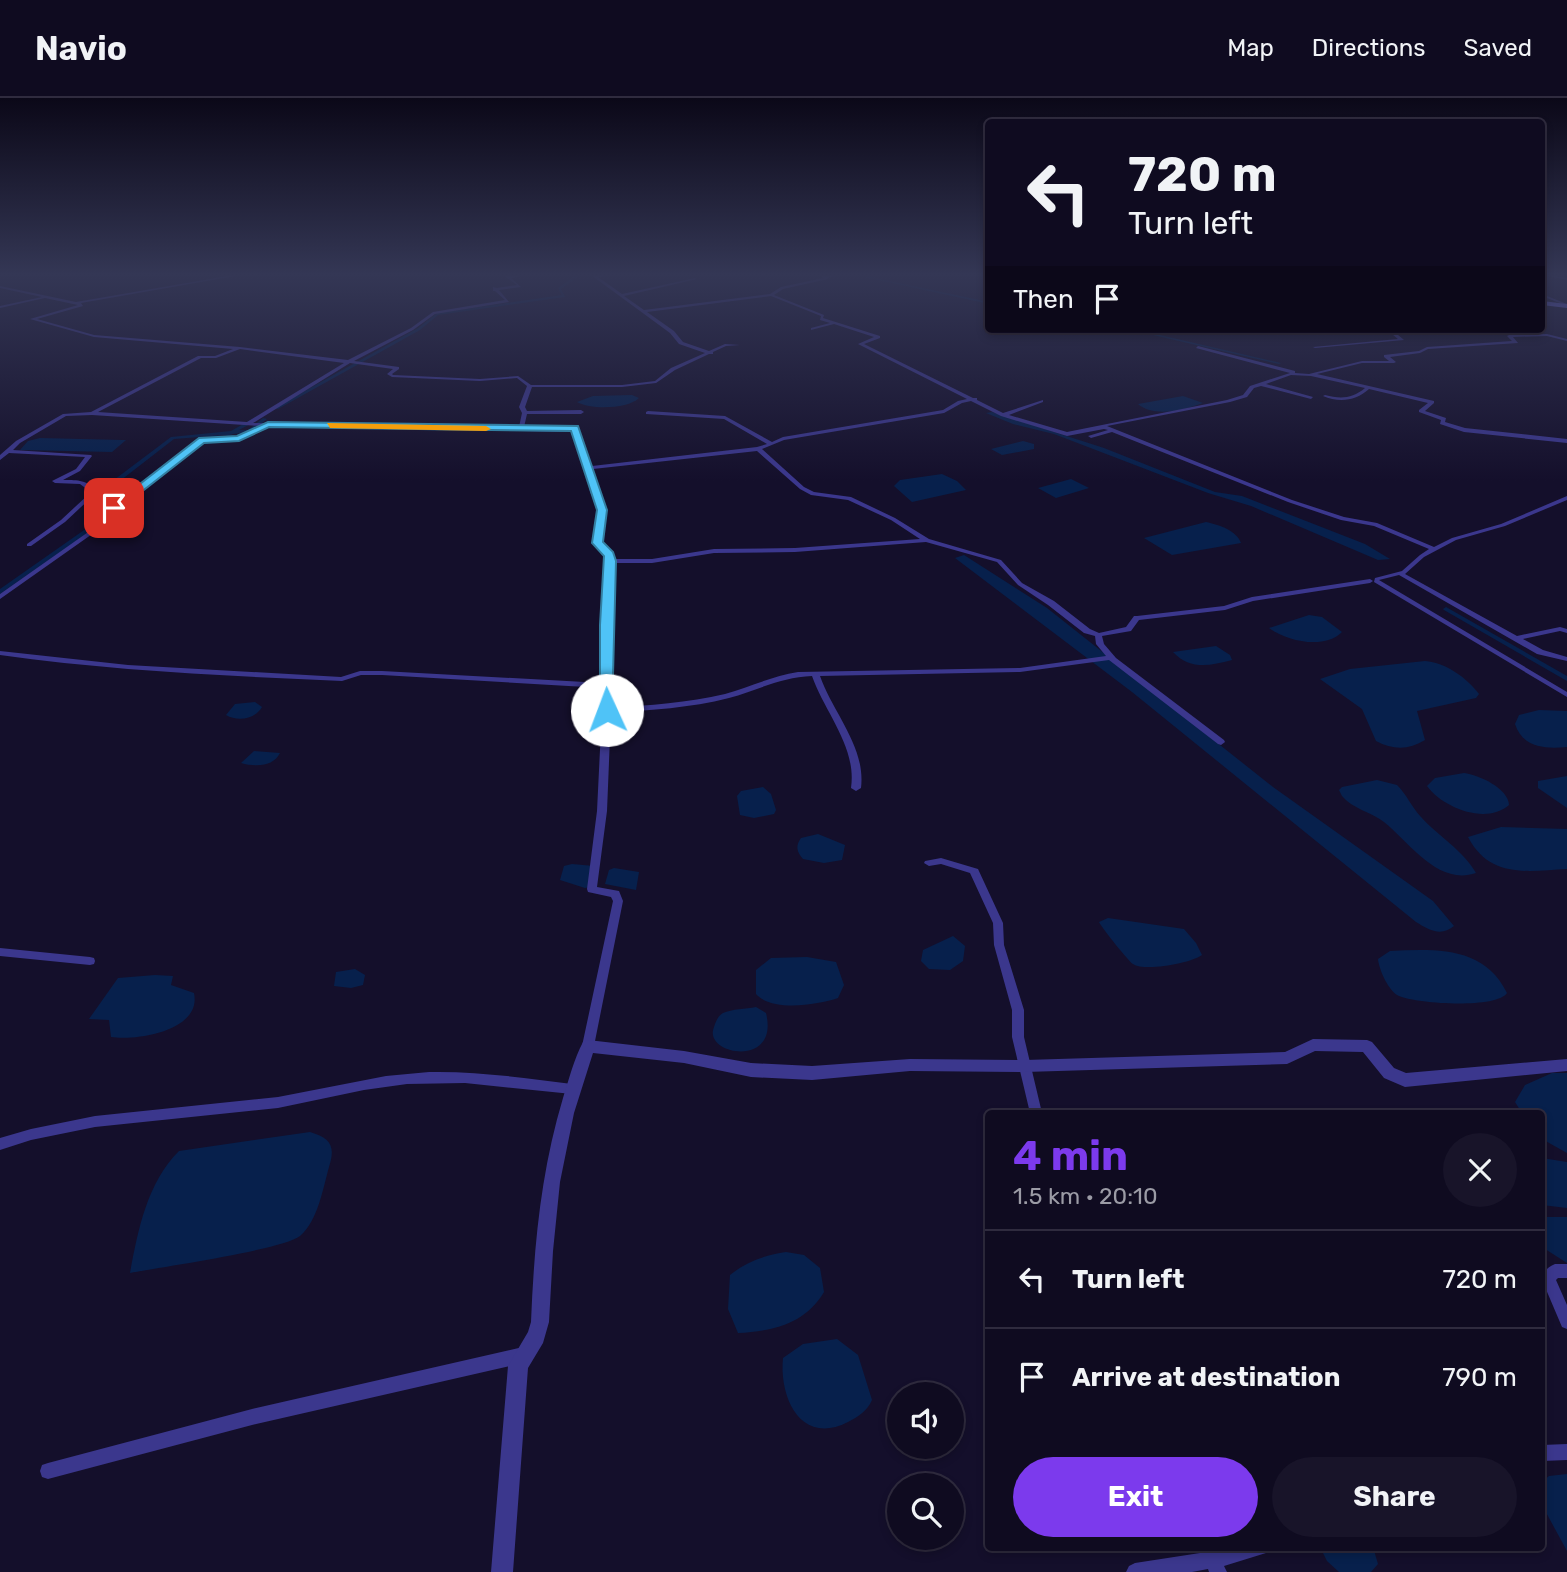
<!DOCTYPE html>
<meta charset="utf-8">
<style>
body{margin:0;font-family:Rubik,sans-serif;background:#181429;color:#f1f3f6;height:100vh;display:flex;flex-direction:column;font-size:26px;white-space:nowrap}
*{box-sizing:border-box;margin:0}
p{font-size:23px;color:#9b9ba5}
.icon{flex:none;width:38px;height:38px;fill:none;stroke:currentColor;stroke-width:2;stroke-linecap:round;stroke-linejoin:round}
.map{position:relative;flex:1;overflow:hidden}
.drawer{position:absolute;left:985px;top:1012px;width:560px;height:441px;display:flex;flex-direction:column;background:#0f0b20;border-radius:7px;box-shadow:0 4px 10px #0003,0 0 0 2px #2f2b3e}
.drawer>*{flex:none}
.guide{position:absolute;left:985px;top:21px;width:560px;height:214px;border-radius:7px;box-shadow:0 4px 10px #0003,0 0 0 2px #2f2b3e;background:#0f0b20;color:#f1f3f6;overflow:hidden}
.controls{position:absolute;left:887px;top:1284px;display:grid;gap:14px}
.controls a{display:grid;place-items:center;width:77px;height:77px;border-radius:50%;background:#0f0b20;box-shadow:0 4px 10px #0003,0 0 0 2px #2f2b3e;font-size:35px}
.pin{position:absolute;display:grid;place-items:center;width:60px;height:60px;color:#fff;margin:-30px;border-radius:14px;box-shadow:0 4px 10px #0006}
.me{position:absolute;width:77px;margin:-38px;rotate:358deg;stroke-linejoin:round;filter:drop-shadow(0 0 5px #0008)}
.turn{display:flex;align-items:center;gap:24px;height:147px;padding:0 28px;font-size:32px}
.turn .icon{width:91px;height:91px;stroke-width:2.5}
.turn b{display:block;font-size:49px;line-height:60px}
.then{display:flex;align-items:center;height:66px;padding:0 28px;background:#0003;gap:14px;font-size:26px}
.round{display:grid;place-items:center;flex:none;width:74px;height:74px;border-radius:37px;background:#181429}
.head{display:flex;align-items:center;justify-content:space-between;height:119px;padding:0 28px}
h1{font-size:42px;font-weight:700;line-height:52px;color:#7c3aed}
.primary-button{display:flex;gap:14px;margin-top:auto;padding:14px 28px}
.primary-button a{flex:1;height:80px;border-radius:42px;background:#7c3aed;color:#fff;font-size:28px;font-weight:700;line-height:80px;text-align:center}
.primary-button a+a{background:#181429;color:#f1f3f6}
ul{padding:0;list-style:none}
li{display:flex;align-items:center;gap:21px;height:98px;padding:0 28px;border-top:2px solid #2f2b3e}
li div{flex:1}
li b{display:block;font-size:26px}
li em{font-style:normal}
header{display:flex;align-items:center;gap:42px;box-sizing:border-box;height:98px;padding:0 35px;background:#0f0b20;border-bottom:2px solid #2f2b3e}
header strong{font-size:33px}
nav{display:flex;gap:38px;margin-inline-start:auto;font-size:24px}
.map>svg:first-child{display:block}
</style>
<header>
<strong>Navio</strong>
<nav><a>Map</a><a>Directions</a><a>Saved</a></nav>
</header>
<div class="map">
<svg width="1567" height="1474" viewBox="0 0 1567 1474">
<rect width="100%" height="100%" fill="#140f2b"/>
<g fill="#07204c">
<path d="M632,297L639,300C628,311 591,312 577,304L593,298Z"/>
<path d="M1183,298L1203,305C1185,312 1154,320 1138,306Z"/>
<polygon points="992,314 1104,350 1215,394 1242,398 1365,446 1390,461 1378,462 1251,408 1208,395 1054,336 1013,326 986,315"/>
<polygon points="40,340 123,342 126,342 112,354 20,352 28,343"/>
<polygon points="1023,343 1034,346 1034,351 1002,357 991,351"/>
<polygon points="942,376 957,383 966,392 912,404 894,388 900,382"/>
<polygon points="1071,381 1089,390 1056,400 1038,390"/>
<path d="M1206,424C1219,427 1236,432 1241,445L1172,457L1144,440Z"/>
<path d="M964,457L1047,510L1273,689L1433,803L1454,828C1441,839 1429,832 1416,824L1132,594L955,460Z"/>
<path d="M1309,517L1322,519L1342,534C1324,552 1287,543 1269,530Z"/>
<path d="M1216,548L1230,557L1232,562C1209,568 1190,572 1173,554Z"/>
<path d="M1425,563C1446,565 1466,579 1479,596L1476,600L1417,613L1425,642C1409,652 1393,652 1376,643L1362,611L1320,581L1350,571Z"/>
<path d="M255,604L262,609C255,621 238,624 226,617L235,606Z"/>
<path d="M1539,612L1567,613V649C1545,651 1523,650 1515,626L1519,617Z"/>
<path d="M254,653L280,655C273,669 255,669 241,665Z"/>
<path d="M1464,675C1479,677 1508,690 1509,707C1486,727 1443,710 1427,688L1435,680Z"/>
<polygon points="1567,678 1567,710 1538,690 1538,683"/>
<path d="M1377,682L1397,687C1407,697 1411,708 1421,719C1438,738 1463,752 1476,775C1438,788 1410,745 1384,724C1371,714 1353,711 1342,698L1339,692L1342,689Z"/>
<polygon points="763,689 771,696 776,712 774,716 754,720 740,717 737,698 741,693"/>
<path d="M1501,729L1567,731V771C1528,773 1490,781 1468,739Z"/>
<path d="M818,736L845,747L842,762L824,765L803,761C797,754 795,748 801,740Z"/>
<polygon points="572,766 594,768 590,789 585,790 560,782 564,768"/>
<polygon points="614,770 639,774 636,792 605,786 609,772"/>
<path d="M1108,820L1184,831L1196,845L1202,857C1191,865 1145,874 1133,866C1130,865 1102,830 1099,824Z"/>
<polygon points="953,838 965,848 963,863 950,872 929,871 921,863 923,852"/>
<path d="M1390,853C1436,851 1484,848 1507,895C1496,911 1418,906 1399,898C1389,894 1379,872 1378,861Z"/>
<path d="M807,859L836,864L844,887L838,900C817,907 772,914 756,896V872L771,860Z"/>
<polygon points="355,871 365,877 363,887 351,890 334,888 336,874"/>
<path d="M155,877L173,878L171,887L194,895C202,933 136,943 111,939L109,922L89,921L118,880Z"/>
<path d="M756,909L766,915C780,971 702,957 714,929C716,923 718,918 723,915C732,911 746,911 756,909Z"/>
<polygon points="1552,975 1567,975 1567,1055 1542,1041 1542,1015 1522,1015 1515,1004 1525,987"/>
<path d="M310,1034C330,1040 336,1047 329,1069C323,1090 318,1123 300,1138C282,1152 160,1169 130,1175C138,1132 147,1085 179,1053Z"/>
<polygon points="1542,1060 1567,1064 1567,1110 1542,1107"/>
<polygon points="1546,1119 1567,1119 1567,1165 1542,1149 1542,1122"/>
<path d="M786,1154L804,1157L820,1170L824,1194C805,1226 773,1233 738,1235L728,1211L730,1177C746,1164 765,1157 786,1154Z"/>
<path d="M837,1241L858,1257L872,1302C867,1313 858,1319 848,1324C801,1348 779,1300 783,1260L803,1246Z"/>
<polygon points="1567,1376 1567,1453 1542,1407 1542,1384 1549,1378"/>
<polygon points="1320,1449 1373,1449 1378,1466 1371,1474 1339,1474 1327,1463"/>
</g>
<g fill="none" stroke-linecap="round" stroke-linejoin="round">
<g fill="#07204c" fill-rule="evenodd">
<polygon points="576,177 580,177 561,191 565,199 438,217 420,232 278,311 274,310 418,230 437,215 562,197 558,190"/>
<polygon points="855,177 861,177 989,204 989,206"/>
<polygon points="1127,231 1134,231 1281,265 1279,266"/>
<polygon points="263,320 267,321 251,334 233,336 228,338 226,337 174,341 103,396 102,425 0,496 0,491 97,423 98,394 171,339 231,333 252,321 256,321 256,323 239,332 248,332"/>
<polygon points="1446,509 1567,578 1567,583 1444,512 1443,511"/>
</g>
<g fill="#3b378d" fill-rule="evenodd">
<path d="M233,177H241L81,205L83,208L37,221L94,237L240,249L348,262L411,230L433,214L505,202L495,193H493V189L497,190L517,187L503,177L509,178L527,177L511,180L521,189L499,192L509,204L435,216L413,232L354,263L399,269V271L392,276L393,277L480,281L518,278L531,287H622L655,283L671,270L705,255L679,246L670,235L591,177H617L598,179L622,196L695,180L697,181L624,198L644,212L770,196L781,189L823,180L821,178L847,177L829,179L828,181L783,191L774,197L824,217L823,220L880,238V240L864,246L973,300H977V302L1003,315L1043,302V304L1009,317L1067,334L1227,302L1243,297L1250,288L1290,275L1196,250L1198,248L1295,273V275L1309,276L1362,263H1389L1384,259V257L1419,253L1427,249L1512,243L1507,238L1509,237L1547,236L1567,241V243L1547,238L1513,239L1518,245L1428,251L1420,255L1390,259L1396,264L1394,265H1362L1317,276L1434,303V305L1425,313L1446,320L1445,324L1465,330L1567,341V345L1464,334L1440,326L1441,322L1419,314V312L1428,305L1369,291C1356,303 1339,305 1323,298L1325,297C1340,301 1352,301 1365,290L1311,278L1291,277L1266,286L1313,299L1311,301L1261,288L1254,290L1247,299L1230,304L1107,328L1292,402L1344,419L1377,425L1434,449L1452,440L1501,426L1567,398V402L1505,428L1456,442L1424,459L1405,476L1517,538L1560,529L1567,531V535L1560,533L1523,541L1543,552L1567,559V563L1537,556L1399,477L1379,482L1567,594V599L1374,484L1375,480L1402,473L1420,457L1429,451L1374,428L1341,422L1288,404L1112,334L1091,340L1088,338L1108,332L1104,331L1067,338L1001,318L971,303L962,305L944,315L784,342L762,351L804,389L814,394L851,399L895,420L929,441L1001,462L1022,485L1054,503L1090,531L1099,535L1126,529L1134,518H1137L1224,508L1252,499L1370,481L1373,483L1370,485L1253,503L1225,512L1139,522L1131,533L1102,538L1104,546L1116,560L1224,642L1225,644L1221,647L1218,646L1109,562L1020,574L820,578C833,615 866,649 861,690L856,693L851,690C857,649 825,615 812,578C782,579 758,592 729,600C690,610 651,612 611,615L607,713L597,789L619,793L623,803L594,948L592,951L588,953L584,951L582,948L613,803L611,799L588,794L587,791L597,713L603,590L382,577H361L342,583C228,578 114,573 0,557V553L128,567L341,579L360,573H382L603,585L602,527L608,472L606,457L595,445L599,412L590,394L587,370L574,334L267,328L239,342L203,344L122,404L105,427L0,501V496L101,425L118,402L200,341L238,338L260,328L92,317L66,318L20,345L13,352L91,357L92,358L80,373L63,382C75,382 91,381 95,396L65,424L31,448H27V446L61,422L89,396L88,392L80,386L55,385L52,383L76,371L85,359L9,355L0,362V357L16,343L63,316L91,314L198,258H215L233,251L94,239L30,221L78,207L45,200L0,210V208L42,199L0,190V188L76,204ZM771,198L821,218L820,222L830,225L811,230V232L834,226L874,239L858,246L967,301L958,303L943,312L783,339L772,344L725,318L648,313L646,314V316L724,321L767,346L757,349L592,368L578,331L524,329L527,316H581L584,314L581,312L527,313L525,309L532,289H622L656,285L675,272L709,256H713V254L726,248L740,247L725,246L709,253L683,244L674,233L647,214ZM240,251L344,265L247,324L98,314L201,260H216ZM350,265L393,271L387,276L392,279L480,283L517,280L527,288L519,309L522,315L519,329L253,325ZM757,353L800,391L811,397L848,402L891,422L920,441L795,450L714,451L652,461H613L611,456L601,445L605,412L596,394L593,371ZM926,444L997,464L1018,487L1048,507L1084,535L1095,538L1096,546L1106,558L1020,570L798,574C772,578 750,589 725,596C688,605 649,607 611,610L610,527L614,472L613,465H652L714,455L795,454Z"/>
<polygon points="1548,177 1567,180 1567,182 1549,178"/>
<polygon points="1542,196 1567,206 1567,208 1542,198"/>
<polygon points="1386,231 1391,231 1404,242 1315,250 1313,249 1398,241"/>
<polygon points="941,760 978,771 1003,825 1004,847 1024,912 1024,939 1042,1015 1030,1015 1012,939 1012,912 994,847 993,825 970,775 941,766 929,768 924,765 925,763"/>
<polygon points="0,850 90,859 94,860 95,863 94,866 90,867 0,858"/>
<path d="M429,974C477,973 524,980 572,986L576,987L578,991L576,995L572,996L465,985L407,986L364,992L278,1010L95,1029L31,1042L0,1052V1040L31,1031L95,1018L278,999L386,978Z"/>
<path d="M1555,1166H1567V1180H1558L1556,1182L1567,1207V1231L1562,1229L1542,1182C1542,1174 1548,1169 1555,1166Z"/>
<polygon points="523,1249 528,1252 531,1257 528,1262 523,1265 252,1327 48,1381 42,1379 40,1373 42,1367 48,1365 252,1311"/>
<polygon points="1567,1346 1567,1362 1542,1363 1542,1347"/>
<polygon points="1229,1449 1269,1449 1266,1455 1224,1468 1227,1474 1209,1474 1208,1471 1192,1474 1126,1474 1129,1468 1135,1465 1213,1453"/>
</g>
<path fill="#3b378d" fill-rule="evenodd" d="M1313,941L1367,942L1372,944L1394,970L1406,975L1567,961V973L1405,989L1384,980L1363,954L1315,953L1287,966L1025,974L910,973L812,982L751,979L684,965L593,955L574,1015L560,1084L553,1153L549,1224L543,1245L528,1270L513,1474H491L508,1268L528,1234L531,1224C534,1148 541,1073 563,1000C569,981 574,961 583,944L588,942L684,953L751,965L812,968L910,961L1025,962L1285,954Z"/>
<polygon fill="#7570ff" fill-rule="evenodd" points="1542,203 1567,206 1567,210 1542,207"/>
</g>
<linearGradient id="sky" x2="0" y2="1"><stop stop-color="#0b0818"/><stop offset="0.46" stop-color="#343755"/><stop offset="1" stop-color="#343755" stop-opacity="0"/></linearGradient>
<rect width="1567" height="383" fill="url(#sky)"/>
<polygon fill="#4fc3f7" stroke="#337fa1" stroke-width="2" points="268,324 578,328 607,412 603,444 613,454 616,463 612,615 600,612 600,527 604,458 592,445 597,412 571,333 269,329 239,343 204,345 117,413 109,410 199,340 237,338"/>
<polygon fill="#f59e0b" points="327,325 486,328 491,331 486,333 330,330"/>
</svg>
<div class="controls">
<a><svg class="icon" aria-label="sound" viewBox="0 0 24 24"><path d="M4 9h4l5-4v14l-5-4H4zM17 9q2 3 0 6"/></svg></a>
<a><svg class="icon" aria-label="search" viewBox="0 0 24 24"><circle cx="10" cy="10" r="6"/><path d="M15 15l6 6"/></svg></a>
</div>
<div class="pin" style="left:114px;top:410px;background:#d93025"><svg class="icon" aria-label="arrive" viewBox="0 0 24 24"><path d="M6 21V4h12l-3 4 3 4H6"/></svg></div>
<svg class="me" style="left:607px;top:612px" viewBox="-20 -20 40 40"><circle r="19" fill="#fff"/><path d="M0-13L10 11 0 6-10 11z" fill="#4fc3f7"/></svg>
<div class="guide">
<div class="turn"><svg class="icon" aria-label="left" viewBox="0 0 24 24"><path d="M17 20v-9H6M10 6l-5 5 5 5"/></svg><div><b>720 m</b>Turn left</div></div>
<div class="then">Then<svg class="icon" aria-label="arrive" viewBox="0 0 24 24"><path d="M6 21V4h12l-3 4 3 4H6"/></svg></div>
</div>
<section class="drawer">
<div class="head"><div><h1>4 min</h1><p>1.5 km · 20:10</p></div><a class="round"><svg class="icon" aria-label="close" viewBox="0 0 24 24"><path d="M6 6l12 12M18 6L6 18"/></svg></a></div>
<ul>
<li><svg class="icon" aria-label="left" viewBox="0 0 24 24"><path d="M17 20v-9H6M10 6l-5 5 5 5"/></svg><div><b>Turn left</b></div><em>720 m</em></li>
<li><svg class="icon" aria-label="arrive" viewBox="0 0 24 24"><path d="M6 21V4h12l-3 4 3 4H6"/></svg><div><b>Arrive at destination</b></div><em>790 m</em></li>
</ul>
<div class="primary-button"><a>Exit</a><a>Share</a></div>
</section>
</div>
